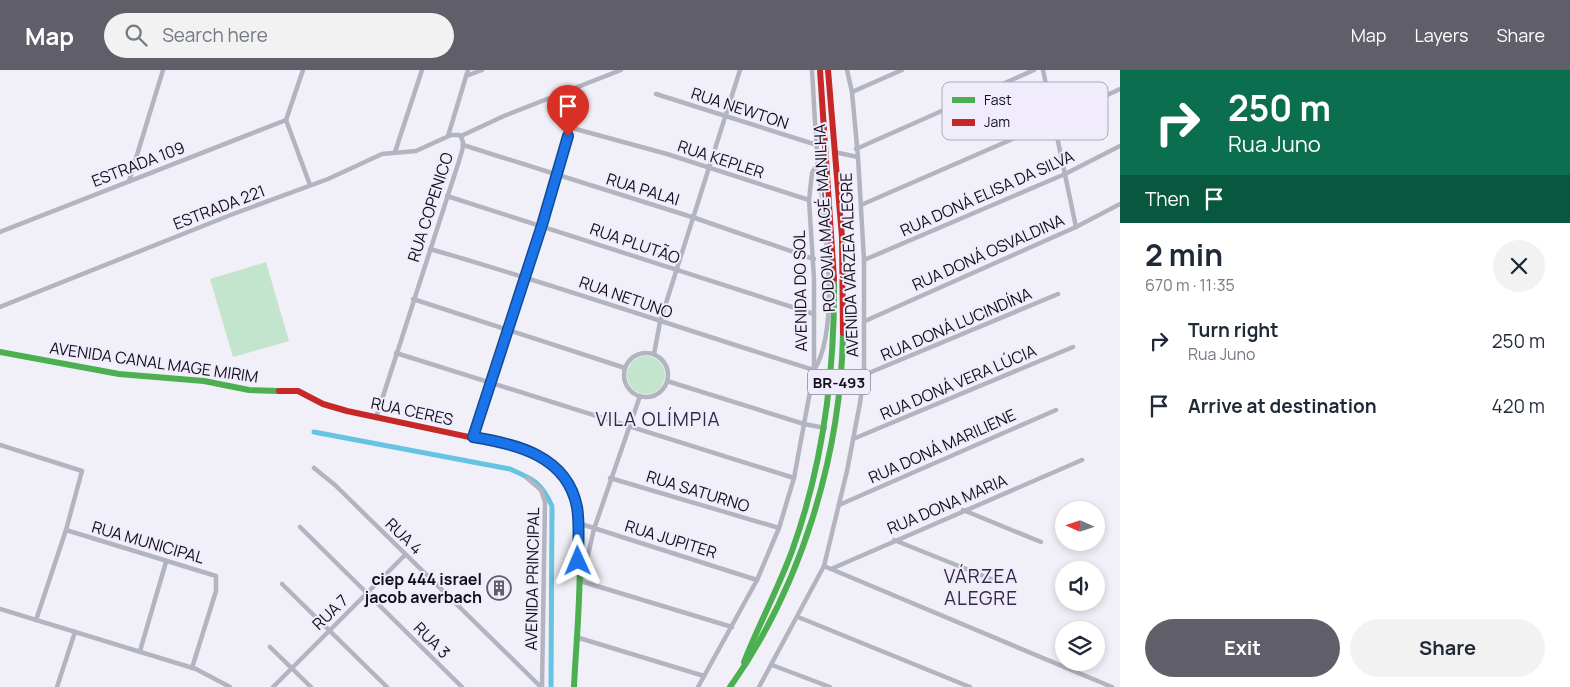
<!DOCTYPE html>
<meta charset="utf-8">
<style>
body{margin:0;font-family:Manrope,sans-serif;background:#f2f2f3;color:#1f2937;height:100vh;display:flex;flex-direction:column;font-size:19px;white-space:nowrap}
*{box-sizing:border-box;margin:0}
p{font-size:16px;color:#747a83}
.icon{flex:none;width:28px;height:28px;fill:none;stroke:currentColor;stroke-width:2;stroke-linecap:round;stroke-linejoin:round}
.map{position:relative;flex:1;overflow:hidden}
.side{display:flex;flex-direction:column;background:#fff;width:450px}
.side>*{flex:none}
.guide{background:#0b6e4f;color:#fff;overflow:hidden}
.needle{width:32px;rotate:273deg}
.fabs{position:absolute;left:1055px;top:431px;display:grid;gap:10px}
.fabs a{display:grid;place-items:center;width:50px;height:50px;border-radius:50%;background:#fff;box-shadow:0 2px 8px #0003;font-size:25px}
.pin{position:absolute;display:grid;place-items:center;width:42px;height:42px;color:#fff;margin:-51px -21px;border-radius:50% 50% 50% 0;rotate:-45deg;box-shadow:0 0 5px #0007}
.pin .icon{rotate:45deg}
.me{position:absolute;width:55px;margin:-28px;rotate:359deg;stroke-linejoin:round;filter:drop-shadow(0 0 4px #0008)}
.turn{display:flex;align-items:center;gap:18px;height:105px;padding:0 25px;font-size:22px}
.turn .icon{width:65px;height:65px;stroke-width:2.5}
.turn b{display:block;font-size:35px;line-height:42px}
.then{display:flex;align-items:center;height:48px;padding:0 25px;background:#0003;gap:10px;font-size:19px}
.round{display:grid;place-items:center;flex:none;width:52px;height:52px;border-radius:26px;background:#f2f2f3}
.summary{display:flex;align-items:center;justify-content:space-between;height:85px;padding:0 25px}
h1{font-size:30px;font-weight:700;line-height:38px}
.action{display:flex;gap:10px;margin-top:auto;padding:10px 25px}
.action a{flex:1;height:58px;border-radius:30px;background:#605e68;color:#fff;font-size:20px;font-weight:700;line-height:58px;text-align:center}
.action a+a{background:#f2f2f3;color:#1f2937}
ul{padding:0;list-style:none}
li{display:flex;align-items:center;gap:15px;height:65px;padding:0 25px}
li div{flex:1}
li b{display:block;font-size:19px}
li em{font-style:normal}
header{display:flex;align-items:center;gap:30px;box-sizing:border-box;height:70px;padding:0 25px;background:#605e68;color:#fff}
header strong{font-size:24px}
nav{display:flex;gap:28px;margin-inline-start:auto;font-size:18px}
.search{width:350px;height:45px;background:#f2f2f3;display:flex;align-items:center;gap:12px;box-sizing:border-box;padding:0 18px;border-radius:28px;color:#747a83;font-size:19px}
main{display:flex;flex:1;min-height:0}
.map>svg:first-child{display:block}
</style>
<header>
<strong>Map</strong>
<div class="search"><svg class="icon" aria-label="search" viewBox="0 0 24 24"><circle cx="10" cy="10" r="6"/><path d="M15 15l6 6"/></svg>Search here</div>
<nav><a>Map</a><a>Layers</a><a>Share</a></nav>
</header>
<main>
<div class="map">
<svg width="1120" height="617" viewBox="0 0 1120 617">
<rect width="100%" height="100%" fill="#f1f0f8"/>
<g fill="#c3e4cd">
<polygon points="266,192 289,271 233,287 210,209"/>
<circle cx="646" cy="305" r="19"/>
</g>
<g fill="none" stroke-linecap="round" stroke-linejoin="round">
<path stroke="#66c3e1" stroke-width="5" d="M314,362L510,399C533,409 541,412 552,436L551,617"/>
<g stroke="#b2b4c0" stroke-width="4.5">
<polyline points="303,0 286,50 310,115"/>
<polyline points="1043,0 1076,157"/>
<polyline points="466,6 482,0"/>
<polyline points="852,22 902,0"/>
<polyline points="656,24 817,75"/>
<polyline points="448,66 468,0"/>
<polyline points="461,66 504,46 621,0"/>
<polyline points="463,75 695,148 814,189"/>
<polyline points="856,79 1034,0"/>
<polyline points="395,82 422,0"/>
<polyline points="834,82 858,87"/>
<polyline points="129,111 163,0"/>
<polyline points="447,126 814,244"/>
<polyline points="861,135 1008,71 1120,19"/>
<polyline points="0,162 286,50"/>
<path d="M430,179C559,216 685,260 814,300C842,257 823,143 818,92C815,61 814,31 812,0"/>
<polyline points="864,190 1065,104 1120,76"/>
<polyline points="413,229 625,298"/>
<path d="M0,237L233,144L328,109L382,84L416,81L451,65H459C467,72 461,83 459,91L376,348"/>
<polyline points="865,251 1076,157 1120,134"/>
<polyline points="396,283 794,408"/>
<circle cx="646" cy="305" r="22"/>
<polyline points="654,284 660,252 740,0"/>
<polyline points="864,305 1058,224"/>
<polyline points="667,311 804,354 825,358"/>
<polyline points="473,367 542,155 564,76 572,58 667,84 809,130 812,103 818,93"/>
<polyline points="853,369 1073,277"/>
<polyline points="0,375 82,401 66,460 36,550"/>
<polyline points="314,398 335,415 541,617"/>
<polyline points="527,408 541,420 545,432 542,617"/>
<polyline points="610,408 779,458"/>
<polyline points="839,435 1056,340"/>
<polyline points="963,440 1041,472"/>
<polyline points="578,453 757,510"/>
<polyline points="300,457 462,617"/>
<polyline points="66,460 216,506 216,521 192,598"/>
<polyline points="894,470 1001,513"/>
<polyline points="824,496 831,499 1082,390"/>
<polyline points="831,499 1112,617"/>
<polyline points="580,511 732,557"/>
<polyline points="582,511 594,459 640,326"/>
<polyline points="282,514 387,617"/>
<polyline points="0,539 196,599 230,617"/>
<polyline points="798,547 970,617"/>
<polyline points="576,567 704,606"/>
<polyline points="270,577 311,617"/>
<polyline points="140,581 166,492"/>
<polyline points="772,595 830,617"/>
<polyline points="57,617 75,562"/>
<polyline points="273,617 405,485"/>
<polyline points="698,617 757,510 779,458 794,408 814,300 814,209 809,130"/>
<polyline points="759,617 824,496 847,401 860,333 864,305 864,190 858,87 852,22 847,0"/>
</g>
<g stroke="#4caf50" stroke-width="6">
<polyline points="0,282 119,304 204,311 249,320 279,321"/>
<path d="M516,377C534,383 558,394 568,413C589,456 576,566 574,617"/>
<path d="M744,592C759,554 778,519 792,481C824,392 835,302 834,209"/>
<path d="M730,617C801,517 841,386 843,263"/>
</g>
<g stroke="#c62828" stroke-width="6">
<polyline points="820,0 834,209"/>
<polyline points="828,0 842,167 843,263"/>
<polyline points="279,321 298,321 323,334 347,341 516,377"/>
</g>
</g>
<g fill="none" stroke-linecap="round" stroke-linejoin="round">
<g stroke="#114b97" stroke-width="12">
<path id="route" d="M568,66L542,155L473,367C517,374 567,386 577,437C580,454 578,474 578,491"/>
</g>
<use href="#route" stroke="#1a73e8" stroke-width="9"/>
</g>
<defs>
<g id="building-ring" transform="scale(1.25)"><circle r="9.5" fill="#f0ecfb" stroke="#605e68" stroke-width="1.5"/><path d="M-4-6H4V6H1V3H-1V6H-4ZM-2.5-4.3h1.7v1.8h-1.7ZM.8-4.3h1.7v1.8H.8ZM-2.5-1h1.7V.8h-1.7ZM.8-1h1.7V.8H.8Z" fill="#605e68"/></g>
</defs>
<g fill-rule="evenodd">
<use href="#building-ring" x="499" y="518"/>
</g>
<g text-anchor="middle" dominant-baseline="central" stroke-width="4" stroke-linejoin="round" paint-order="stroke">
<rect fill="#f0ecfb" stroke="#55515e" stroke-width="1" x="808" y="299.5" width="62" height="25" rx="4"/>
<g font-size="15" font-weight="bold" fill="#120f1b">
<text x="839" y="312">BR-493</text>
</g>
<g font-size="16" fill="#120f1b" stroke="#f0ecfb">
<text transform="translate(740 38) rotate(18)">RUA NEWTON</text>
<text transform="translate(721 89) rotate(18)">RUA KEPLER</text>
<text transform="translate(138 94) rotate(-21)">ESTRADA 109</text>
<text transform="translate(643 119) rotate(17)">RUA PALAI</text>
<text transform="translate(987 123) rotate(-24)">RUA DONÁ ELISA DA SILVA</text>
<text transform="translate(219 137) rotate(-21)">ESTRADA 221</text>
<text transform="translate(430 137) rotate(-72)">RUA COPENICO</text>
<text transform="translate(824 148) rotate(-93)">RODOVIA MAGÉ-MANILHA</text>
<text transform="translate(635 173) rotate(19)">RUA PLUTÃO</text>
<text transform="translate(988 182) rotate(-24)">RUA DONÁ OSVALDINA</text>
<text transform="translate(849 195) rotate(-92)">AVENIDA VÁRZEA ALEGRE</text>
<text transform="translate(800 221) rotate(-91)">AVENIDA DO SOL</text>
<text transform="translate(626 227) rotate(19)">RUA NETUNO</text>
<text transform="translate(956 254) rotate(-23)">RUA DONÁ LUCINDÍNA</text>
<text transform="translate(154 292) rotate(8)">AVENIDA CANAL MAGE MIRIM</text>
<text transform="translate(958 312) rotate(-23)">RUA DONÁ VERA LÚCIA</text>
<text transform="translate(412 341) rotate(12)">RUA CERES</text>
<text transform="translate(942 376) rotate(-24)">RUA DONÁ MARILIENE</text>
<text transform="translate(698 421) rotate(17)">RUA SATURNO</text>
<text transform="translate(947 434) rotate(-23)">RUA DONA MARIA</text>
<text transform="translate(404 466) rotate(44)">RUA 4</text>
<text transform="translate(671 469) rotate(17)">RUA JUPITER</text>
<text transform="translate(148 472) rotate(16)">RUA MUNICIPAL</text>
<text transform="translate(532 509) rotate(-89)">AVENIDA PRINCIPAL</text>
<text transform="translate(330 542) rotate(-44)">RUA 7</text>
<text transform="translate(432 570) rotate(45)">RUA 3</text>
</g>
<g font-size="16" font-weight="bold" fill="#120f1b" stroke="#f0ecfb" text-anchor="end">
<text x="482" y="509">ciep 444 israel<tspan x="482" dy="18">jacob averbach</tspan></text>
</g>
<g font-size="19" letter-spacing="1" fill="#312945" stroke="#f0ecfb">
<text x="658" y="349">VILA OLÍMPIA</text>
<text x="981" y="506">VÁRZEA<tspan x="981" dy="22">ALEGRE</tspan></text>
</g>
</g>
<rect x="942" y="12" width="166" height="58" rx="8" fill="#f0ecfb" stroke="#adaab8" stroke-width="1"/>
<rect x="952" y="27" width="23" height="6" fill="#4caf50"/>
<rect x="952" y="49" width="23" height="7" fill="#c62828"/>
<g font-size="14" fill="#120f1b">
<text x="984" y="35">Fast</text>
<text x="984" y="57">Jam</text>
</g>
</svg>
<div class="fabs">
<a><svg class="needle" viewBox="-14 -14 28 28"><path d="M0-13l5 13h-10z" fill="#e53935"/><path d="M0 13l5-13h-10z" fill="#747a83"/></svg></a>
<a><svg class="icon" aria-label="sound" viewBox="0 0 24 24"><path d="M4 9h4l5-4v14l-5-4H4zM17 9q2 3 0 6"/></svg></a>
<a><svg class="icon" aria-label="layers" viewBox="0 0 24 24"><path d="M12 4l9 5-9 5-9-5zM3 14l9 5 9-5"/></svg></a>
</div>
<div class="pin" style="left:568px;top:66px;background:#d93025"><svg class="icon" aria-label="arrive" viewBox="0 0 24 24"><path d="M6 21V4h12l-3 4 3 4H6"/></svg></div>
<svg class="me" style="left:578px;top:491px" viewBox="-20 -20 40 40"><path d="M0-17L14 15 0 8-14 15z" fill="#1a73e8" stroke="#fff" stroke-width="4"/></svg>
</div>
<section class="side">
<div class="guide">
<div class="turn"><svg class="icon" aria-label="right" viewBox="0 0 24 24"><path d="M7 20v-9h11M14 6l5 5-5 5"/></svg><div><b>250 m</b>Rua Juno</div></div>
<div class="then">Then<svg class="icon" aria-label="arrive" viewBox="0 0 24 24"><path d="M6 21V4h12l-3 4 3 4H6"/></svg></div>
</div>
<div class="summary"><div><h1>2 min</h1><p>670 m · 11:35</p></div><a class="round"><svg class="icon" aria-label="close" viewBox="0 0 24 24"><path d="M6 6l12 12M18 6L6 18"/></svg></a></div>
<ul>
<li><svg class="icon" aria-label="right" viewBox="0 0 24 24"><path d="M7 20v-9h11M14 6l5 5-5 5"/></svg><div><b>Turn right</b><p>Rua Juno</p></div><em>250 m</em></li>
<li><svg class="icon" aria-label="arrive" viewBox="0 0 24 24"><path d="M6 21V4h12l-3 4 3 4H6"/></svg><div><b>Arrive at destination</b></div><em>420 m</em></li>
</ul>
<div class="action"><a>Exit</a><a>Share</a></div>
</section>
</main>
